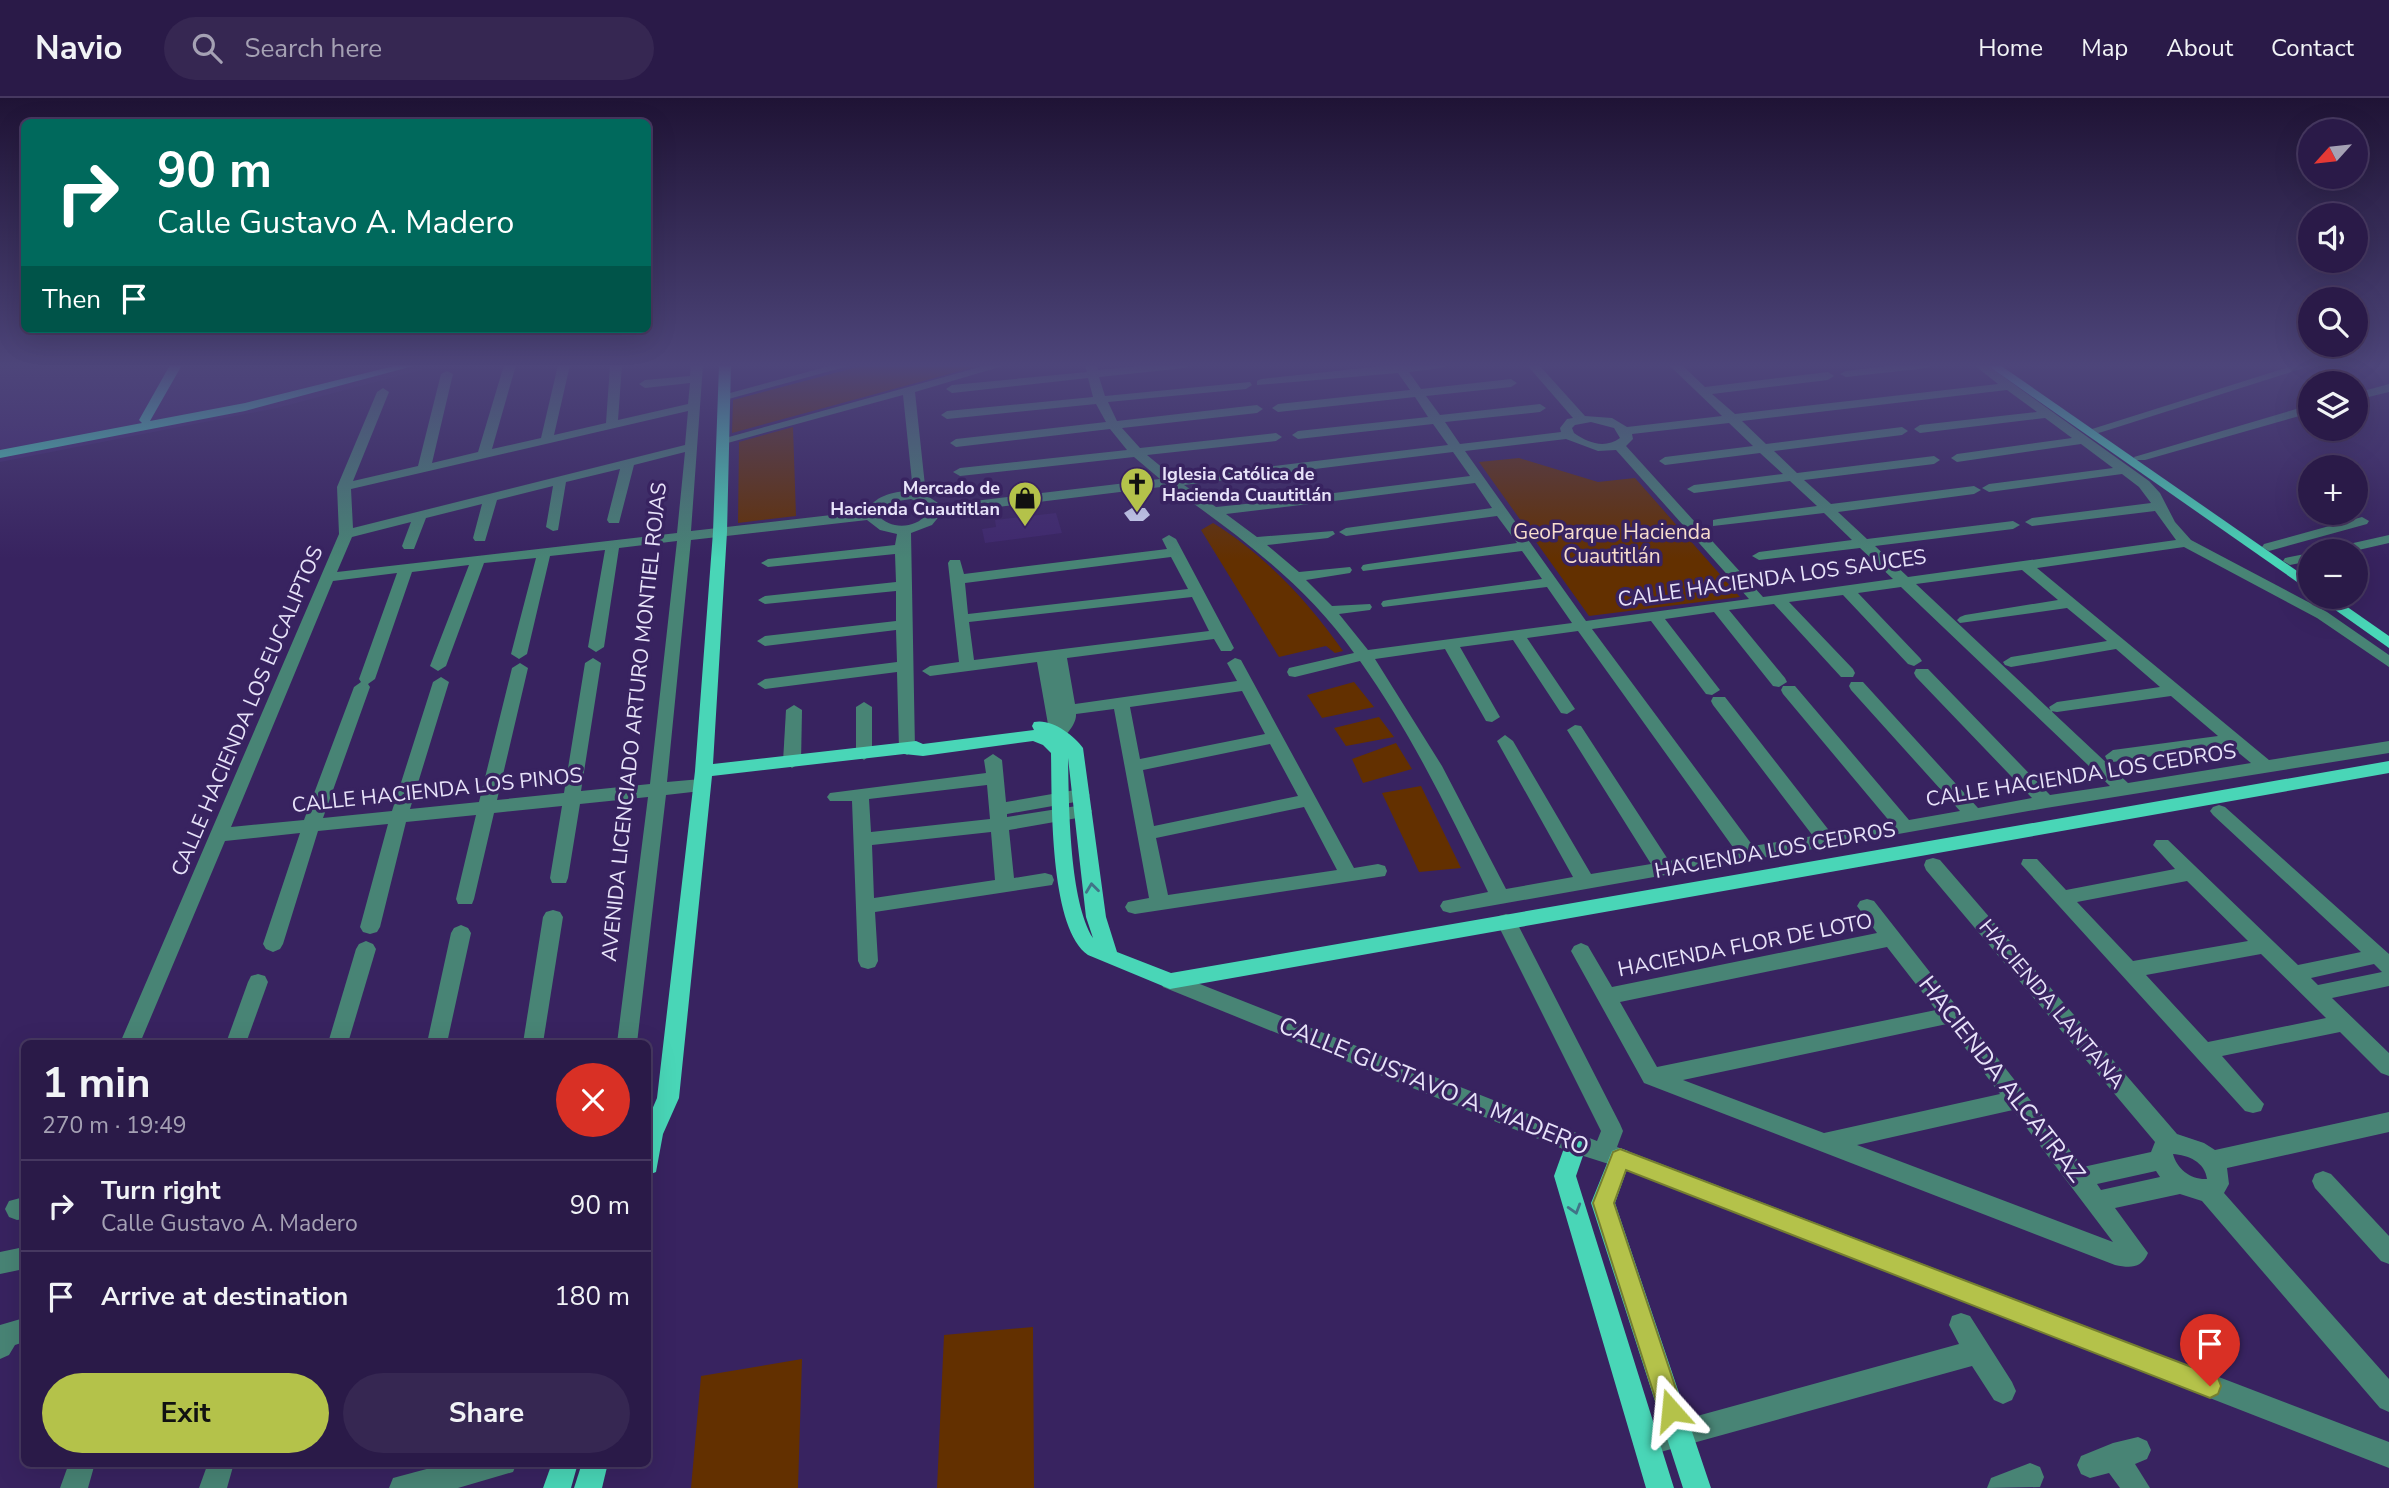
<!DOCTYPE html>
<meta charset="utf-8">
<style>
body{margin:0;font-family:"Nunito Sans",sans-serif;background:#362752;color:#f1f3f6;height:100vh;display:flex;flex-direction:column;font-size:26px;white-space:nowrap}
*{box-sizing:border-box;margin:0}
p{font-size:23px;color:#a5a1b4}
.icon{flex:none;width:38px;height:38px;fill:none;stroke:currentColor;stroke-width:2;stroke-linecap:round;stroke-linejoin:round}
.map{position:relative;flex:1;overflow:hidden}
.details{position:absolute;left:21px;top:942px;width:630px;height:427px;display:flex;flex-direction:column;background:#2a1a48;border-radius:10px;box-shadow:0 7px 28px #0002,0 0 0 2px #463860}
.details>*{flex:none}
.banner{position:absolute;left:21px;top:21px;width:630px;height:214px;border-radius:10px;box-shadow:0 7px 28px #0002,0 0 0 2px #463860;background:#00695c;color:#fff;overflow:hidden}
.needle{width:46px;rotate:243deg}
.controls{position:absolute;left:2298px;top:21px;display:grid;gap:14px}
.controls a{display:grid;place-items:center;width:70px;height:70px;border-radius:50%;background:#2a1a48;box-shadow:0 7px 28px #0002,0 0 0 2px #463860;font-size:35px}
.pin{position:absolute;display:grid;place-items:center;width:60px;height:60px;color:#fff;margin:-72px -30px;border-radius:50% 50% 50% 0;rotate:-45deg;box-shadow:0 0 7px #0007}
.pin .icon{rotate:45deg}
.me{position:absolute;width:77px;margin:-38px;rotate:342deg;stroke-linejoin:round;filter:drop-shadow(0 0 5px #0008)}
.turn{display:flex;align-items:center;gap:24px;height:147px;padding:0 21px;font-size:32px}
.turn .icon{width:91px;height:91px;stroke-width:2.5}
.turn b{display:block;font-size:49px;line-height:60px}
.then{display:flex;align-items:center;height:66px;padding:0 21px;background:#0003;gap:14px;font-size:26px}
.round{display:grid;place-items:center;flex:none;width:74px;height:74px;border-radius:37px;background:#362752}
.summary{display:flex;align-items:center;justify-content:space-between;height:119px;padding:0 21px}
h1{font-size:42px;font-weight:700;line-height:52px}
.button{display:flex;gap:14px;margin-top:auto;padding:14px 21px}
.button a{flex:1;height:80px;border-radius:42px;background:#b4c24a;color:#111;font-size:28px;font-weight:700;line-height:80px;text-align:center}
.button a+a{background:#362752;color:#f1f3f6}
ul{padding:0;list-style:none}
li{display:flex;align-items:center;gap:21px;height:91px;padding:0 21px;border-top:2px solid #463860}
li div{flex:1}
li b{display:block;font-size:26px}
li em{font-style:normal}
header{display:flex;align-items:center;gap:42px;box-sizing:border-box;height:98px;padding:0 35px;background:#2a1a48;border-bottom:2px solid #463860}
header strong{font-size:33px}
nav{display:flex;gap:38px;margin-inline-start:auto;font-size:24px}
.search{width:490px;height:63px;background:#362752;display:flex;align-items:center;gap:18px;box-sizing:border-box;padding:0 24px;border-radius:38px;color:#a5a1b4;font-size:26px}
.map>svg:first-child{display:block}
</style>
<header>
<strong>Navio</strong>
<div class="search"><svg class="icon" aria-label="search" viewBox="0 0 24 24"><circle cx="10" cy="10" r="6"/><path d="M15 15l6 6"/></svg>Search here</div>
<nav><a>Home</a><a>Map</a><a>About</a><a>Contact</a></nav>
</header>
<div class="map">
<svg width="2389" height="1390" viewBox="0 0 2389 1390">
<rect width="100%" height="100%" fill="#382360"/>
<g fill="#3f286d">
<polygon points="0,267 440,267 277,310 0,364"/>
<polygon points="1056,415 1062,435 985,445 982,431 996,429 995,422"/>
</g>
<g fill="#633000">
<polygon points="865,267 982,267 732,335 733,302"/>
<polygon points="793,329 796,418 738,425 739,344"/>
<polygon points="1519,360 1598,384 1635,380 1740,499 1589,518 1479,364"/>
<path d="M1213,425C1264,456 1309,504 1343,553L1335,555L1326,548L1279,559L1201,432Z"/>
<polygon points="1354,584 1374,609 1322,620 1307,597"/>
<polygon points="1379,619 1394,639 1346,648 1334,630"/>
<polygon points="1396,645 1412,671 1363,685 1352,661"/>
<polygon points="1421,688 1461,770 1419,774 1382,695"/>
<polygon points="1033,1229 1034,1390 937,1390 944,1237"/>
<polygon points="802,1261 798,1390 691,1390 701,1278"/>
</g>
<polygon fill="#d7defc" points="1132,410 1145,410 1150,417 1143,423 1130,423 1124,415"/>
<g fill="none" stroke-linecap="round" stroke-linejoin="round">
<g fill="#488475" fill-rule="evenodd">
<path d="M504,267H516L492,351L541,340L558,267H570L554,337L606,325L610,267H622L618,322L688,306L690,285L645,290L639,286L645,282L690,278L691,267H703L691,433L866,413C876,397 895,393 913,393L903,297L724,346L718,342L987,267H1006L915,294L926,397L941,407L1160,381L1134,359L960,378L953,374L960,370L1127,352L1110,331L956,349L950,345L956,341L1106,324L1096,306L947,321L941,317L947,313L1093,299L1088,280L952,295L946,291L952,287L1087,274L1085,267H1097L1098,272L1152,267H1191L1185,270L1099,279L1105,298L1250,284L1252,287L1246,291L1108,304L1117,323L1257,307L1263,311L1257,315L1122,330L1140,350L1276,335L1282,339L1276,343L1147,357L1175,380L1448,347L1433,326L1298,341L1292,337L1298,333L1428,319L1415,299L1278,314L1272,310L1278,306L1410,292L1398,275L1257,287V283L1261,281L1392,267H1447L1441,270L1409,274L1421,291L1511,281L1517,285L1511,289L1426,298L1440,317L1540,306L1546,310L1540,314L1445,324L1460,346L1561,334L1560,330L1567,321L1573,320L1527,267H1539L1585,318L1612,320L1627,329L1722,318L1669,267H1682L1705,289L1828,274L1834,278L1828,282L1712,296L1735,316L1998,286L1974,267H1987L2149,383L2160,395L2175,424L2191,442L2327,514L2389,557V569L2317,520L2184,449L2037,470L2269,662L2389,643V655L2046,710L1450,815L1443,813L1440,808L1443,803L1488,794C1450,715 1411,635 1360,563L1295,579L1289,578L1287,574L1289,570L1354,555C1305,486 1238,437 1169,388L941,416L932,427L911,435L915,651L907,657L899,651L897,574L765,591L757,586L765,581L897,564L896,532L765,548L757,543L765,538L896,523V493L765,506L758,502L765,498L896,484L895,456L768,469L761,465L768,461L895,447L897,436L880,432L867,422L691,442L667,684L701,681L710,687L701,693L666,697L637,945H617L648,699L580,706L568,780L566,785H552L550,780L562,708L494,715L474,801L472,806H458L456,801L476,717L406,724L380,829L377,834L370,836L363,834L360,829L388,726L318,733L283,846L280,851L273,854L266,851L263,846L300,735L225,743L140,945H120L339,436L337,389L377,294L383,290L389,294L353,383L418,368L441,276L447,273L453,276L432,365L478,354ZM2007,292L2037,314L1920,327L1914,331L1920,335L2045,320L2072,340L1957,356L1951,360L1957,364L2081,346L2113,370L1989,386L1982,390L1989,394L2122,376L2139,389L2151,405L2032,420L2025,424L2032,428L2155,413L2176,442L1908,479L1875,448L2013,431L2020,427L2013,423L1867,441L1838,414L1974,396L1981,392L1974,388L1831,406L1804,382L1934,366L1940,362L1934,358L1797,375L1774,353L1902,337L1908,333L1902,329L1766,346L1742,323ZM688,313L685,347L353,430L351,391ZM1591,324L1614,330L1620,340C1605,351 1588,345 1574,335L1572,330L1575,327ZM1729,325L1753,348L1665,359L1659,363L1665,367L1760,355L1783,376L1694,387L1687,391L1694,395L1790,383L1817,408L1718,421L1713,422V428L1824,415L1852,442L1759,454L1752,458L1759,462L1860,450L1893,481L1763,499L1626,348L1633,341L1632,336ZM1566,341L1598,353L1616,352L1749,501L1586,523L1465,353ZM685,354L677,435L337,474L352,439L411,424L402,448L404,451H414L426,420L482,406L473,440L475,443H485L497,402L553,388L546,429L553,433L558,432L566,384L620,371L607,422L609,425H619L634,367ZM1453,354L1470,378L1326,396L1319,400L1326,404L1475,385L1492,410L1346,430L1339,434L1346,438L1497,418L1517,445L1368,466L1363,467L1361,470L1363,473L1522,453L1542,481L1388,502L1383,503L1381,506L1383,509L1547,489L1572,525L1368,552L1339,516L1370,512L1372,509L1370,506L1332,508L1306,482L1350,475L1352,472L1350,469L1299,474L1267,447L1328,440L1335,436L1333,433L1257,439L1226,416L1309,406L1314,405V399L1216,409L1184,387ZM911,401L928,409L927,416C915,431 890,432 878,417L892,404ZM677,443L650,686L581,693L601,565L593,560L585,565L564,695L497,702L528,570L520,565L512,570L479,704L410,711L449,584L441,579L433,584L392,713L323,720L370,589L368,586L375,581L412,474L469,467L430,568L438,573L446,568L484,465L536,460L511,556L519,561L527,556L550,458L605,452L588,549L596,554L604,549L619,450ZM2022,472L2058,502L1965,517L1960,519L1957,522L1960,525L2067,510L2107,543L2011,559L2003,564L2005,567L2011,569L2116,551L2160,589L2057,604L2049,609L2051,613L2057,614L2171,598L2218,638L2113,652L2105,658L2107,662L2113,664L2229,647L2251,665L2128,685L1916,486ZM397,475L359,581L361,584L354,589L304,722L231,729L333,483ZM1901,489L2110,688L2050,697L1928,571H1916L1914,575L1916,579L2032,700L1978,710L1863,584H1851L1849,588L1851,592L1960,713L1909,722L1795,588H1783L1781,592L1783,596L1891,725L1831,735L1725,599H1713L1711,603L1713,607L1813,738L1753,748L1592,531L1651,523L1706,596L1712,597L1720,592L1665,521L1714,514L1773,588L1779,589L1787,584L1785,580L1729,512L1774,506L1841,579H1853L1855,575L1853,571L1789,504L1843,497L1908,566L1914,568L1922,563L1920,560L1858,495ZM1578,533L1735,752L1669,763L1581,628L1575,627L1567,632L1651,766L1591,776L1513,643L1505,637L1497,643L1573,779L1506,791L1442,668L1375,561L1445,551L1486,623L1492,624L1500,619L1460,549L1513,542L1561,615L1567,616L1575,611L1527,540Z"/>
<polygon points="833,267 852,267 725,302 719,298"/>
<polygon points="1897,267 1933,267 1927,270 1846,279 1840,276 1846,273"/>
<polygon points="2295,267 2313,267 2102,334 2098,335 2092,331"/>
<polygon points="2389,286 2389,294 2356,302 2356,295"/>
<polygon points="2310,307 2310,315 2145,362 2135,362 2134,359"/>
<polygon points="2362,419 2369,423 2367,426 2269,453 2262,449 2264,446"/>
<path d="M1169,437L1176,441L1234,550L1231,553H1221L1214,541L1067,560L1075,606L1237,583L1227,565L1235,560L1241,562L1354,770L1378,766L1385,768L1387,773L1385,778L1135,816L1128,814L1125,809L1128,804L1149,800L1114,611L1076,616C1077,628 1060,645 1049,649L1041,643L1049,632L1037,564L930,578L922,573L930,568L959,564L948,465L950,462H960L964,476L1167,451L1162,441ZM1171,459L1188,491L968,516L965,485ZM1192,499L1209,533L974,562L969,524ZM1242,593L1265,636L1140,661L1130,609ZM1270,646L1298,698L1154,728L1143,672ZM1304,709L1337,772L1168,797L1156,740Z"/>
<polygon points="2389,437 2389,445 2354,453 2329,453 2331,450"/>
<polygon points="2310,455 2310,463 2290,467 2283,463 2285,460"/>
<polygon points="864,604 872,609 872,656 864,662 856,656 856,609"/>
<polygon points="794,607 802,612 801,664 792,670 783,664 786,612"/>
<path d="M993,656L1002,662L1006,704L1081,691L1090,697L1081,703L1007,716V719L1083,707L1089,709L1092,713L1089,717L1083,719L1009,732L1014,780L1045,775L1052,777L1054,782L1052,787L875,814L878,863L875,869L868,871L861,869L858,863L852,703H830L827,699L830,695L986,675L984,662ZM987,687L990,721L871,734L869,701ZM991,734L995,782L874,800L872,747Z"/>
<path d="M2219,707L2225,709L2389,856V888L2332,900L2389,955V978L2381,975L2340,934L2222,958L2264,1006L2261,1013L2253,1015L2245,1013L2021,766L2023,761H2037L2066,792L2175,771L2153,747L2156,742H2168L2298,867L2361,854L2213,717L2210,713L2213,709ZM2187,783L2248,843L2133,863L2077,804ZM2261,856L2326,920L2208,944L2146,877ZM2374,866L2382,874L2318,887L2311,880Z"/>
<path d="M1933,760L1940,762L2177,1036L2204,1045L2215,1052L2389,1014V1034L2227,1070L2229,1086L2224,1095L2389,1281V1314L2380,1310L2202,1103L2180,1096L2115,1110L2148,1155C2141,1171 2130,1170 2115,1167L1644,985L1571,853L1574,848L1581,845L1588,848L1612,889L1877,835L1857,808L1860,803L1867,801L1874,803L2083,1069L2151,1054L2155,1044L1926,772L1924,767L1926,762ZM1887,849L1936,912L1657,969L1620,904ZM1947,926L2000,996L1824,1035L1683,982ZM2013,1012L2113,1144L1857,1047ZM2173,1056C2188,1057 2205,1064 2207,1081C2191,1082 2177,1071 2173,1056ZM2156,1073L2160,1079L2101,1092L2097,1086Z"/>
<polygon points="553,812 560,814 563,819 543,945 523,945 543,819 546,814"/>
<polygon points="1506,816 1513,818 1516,823 1620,1026 1623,1033 1617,1049 2389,1344 2389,1370 1618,1069 1568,1053 1163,889 1160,883 1163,877 1170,875 1177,877 1597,1043 1601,1033 1496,823 1499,818"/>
<polygon points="461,827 468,830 471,835 447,945 427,945 451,835 454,830"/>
<polygon points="366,843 373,846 376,851 348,945 328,945 356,851 359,846"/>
<polygon points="258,876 265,878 268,884 246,945 226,945 248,884 251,878"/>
<polygon points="2323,1073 2331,1076 2389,1138 2389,1166 2381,1163 2315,1090 2312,1083 2315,1076"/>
<polygon points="24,1099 24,1121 17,1122 9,1119 5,1111 9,1103"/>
<polygon points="24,1149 24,1171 0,1176 0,1154"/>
<polygon points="1961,1215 1970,1218 2012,1284 2016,1293 2012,1302 2003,1306 1994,1302 1972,1268 1646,1358 1637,1354 1633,1345 1637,1336 1646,1332 1959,1246 1949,1227 1952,1218"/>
<polygon points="24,1220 24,1244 15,1247 9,1257 0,1261 0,1227"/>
<polygon points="2138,1339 2147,1343 2151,1352 2147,1361 2135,1366 2150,1390 2120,1390 2109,1375 2090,1380 2081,1376 2077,1367 2081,1358 2113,1345"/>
<polygon points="69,1365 95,1365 88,1390 60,1390"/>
<polygon points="208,1365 234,1365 227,1390 199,1390"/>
<polygon points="449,1365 517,1365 513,1374 458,1390 389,1390 393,1380"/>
<polygon points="2030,1365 2040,1369 2044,1379 2040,1389 1987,1390 1991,1380"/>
</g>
<g fill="#49d6b7" fill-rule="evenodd">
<polygon points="170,267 182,267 150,323 245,305 398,267 417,267 245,313 0,360 0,352 142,325 139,322"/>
<path d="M719,267H731L727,434L713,666L916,643L923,646L1034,632L1032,628L1034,624C1051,620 1074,637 1083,650L1106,819L1117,854L1171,875L2389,663V675L1170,891L1088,857C1049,830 1052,702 1051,655L1043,647L1033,643L923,658L904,656L712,678L679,1000L663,1036L656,1074L648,1077V1021L657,1000L695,673L713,434ZM1068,660L1086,819L1093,840C1069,802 1069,706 1068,660Z"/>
<polygon points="1987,267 2000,267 2310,482 2310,493"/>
<polygon points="2317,499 2333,499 2389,538 2389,550"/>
<polygon points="1576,1036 1584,1039 1587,1046 1576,1078 1674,1390 1646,1390 1554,1078 1568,1039"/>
<polygon points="1620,1050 1628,1053 1631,1060 1615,1105 1711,1390 1683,1390 1591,1105 1612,1053"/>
<polygon points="552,1365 578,1365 571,1390 543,1390"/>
<polygon points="582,1365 608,1365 602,1390 574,1390"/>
</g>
</g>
<defs><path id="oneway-chevron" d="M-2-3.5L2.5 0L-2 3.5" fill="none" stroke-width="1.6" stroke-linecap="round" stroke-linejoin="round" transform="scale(1.75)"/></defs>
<g stroke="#407487">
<use href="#oneway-chevron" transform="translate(1092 790) rotate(-97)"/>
<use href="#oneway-chevron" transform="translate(1575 1111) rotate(73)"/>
</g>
<linearGradient id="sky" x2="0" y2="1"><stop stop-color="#1f1335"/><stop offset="0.58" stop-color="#4d457a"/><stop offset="1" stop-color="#4d457a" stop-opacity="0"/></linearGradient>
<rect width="2389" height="461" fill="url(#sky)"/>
<polygon fill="#b4c24a" stroke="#757e30" stroke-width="2" points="1620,1051 2210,1276 2218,1280 2221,1288 2218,1296 2210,1300 1626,1072 1614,1105 1683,1312 1680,1320 1671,1323 1663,1320 1659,1312 1593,1105 1613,1054"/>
<defs>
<g id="church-pin" transform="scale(1.75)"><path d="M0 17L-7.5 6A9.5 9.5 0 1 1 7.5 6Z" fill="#b4c24a" stroke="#382360"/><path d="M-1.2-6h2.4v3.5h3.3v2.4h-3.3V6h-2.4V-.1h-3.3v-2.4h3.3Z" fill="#111"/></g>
<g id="shop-pin" transform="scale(1.75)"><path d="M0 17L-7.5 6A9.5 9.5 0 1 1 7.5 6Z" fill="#b4c24a" stroke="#382360"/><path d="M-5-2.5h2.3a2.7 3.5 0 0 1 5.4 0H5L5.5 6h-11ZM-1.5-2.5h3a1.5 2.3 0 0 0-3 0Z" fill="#111"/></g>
</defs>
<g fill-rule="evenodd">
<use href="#church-pin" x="1137" y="386"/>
<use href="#shop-pin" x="1025" y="400"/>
</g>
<g text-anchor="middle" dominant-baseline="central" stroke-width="7" stroke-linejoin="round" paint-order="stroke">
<g font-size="18" font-weight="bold" fill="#e7e2f9" stroke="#382360" text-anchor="start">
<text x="1162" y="376">Iglesia Católica de<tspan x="1162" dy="21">Hacienda Cuautitlán</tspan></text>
<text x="1000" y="390" text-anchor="end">Mercado de<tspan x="1000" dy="21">Hacienda Cuautitlan</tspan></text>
</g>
<g font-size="21" fill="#f7ddcd" stroke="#382360">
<text x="1612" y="434">GeoParque Hacienda<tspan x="1612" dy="24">Cuautitlán</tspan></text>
</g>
<g font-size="21" fill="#e7e2f9" stroke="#382360">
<text transform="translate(1772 480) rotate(-8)">CALLE HACIENDA LOS SAUCES</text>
<text transform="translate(247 613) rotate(-67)">CALLE HACIENDA LOS EUCALIPTOS</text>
<text transform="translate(634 624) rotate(-84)">AVENIDA LICENCIADO ARTURO MONTIEL ROJAS</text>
<text transform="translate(2081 677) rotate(-9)">CALLE HACIENDA LOS CEDROS</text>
<text transform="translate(437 692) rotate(-6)">CALLE HACIENDA LOS PINOS</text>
<text transform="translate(1775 752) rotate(-10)">HACIENDA LOS CEDROS</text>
<text transform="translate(1745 847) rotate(-11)">HACIENDA FLOR DE LOTO</text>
<text transform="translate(2052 906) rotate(50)">HACIENDA LANTANA</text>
</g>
<g font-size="24" fill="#e7e2f9" stroke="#382360">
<text transform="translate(2002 981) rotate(52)">HACIENDA ALCATRAZ</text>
<text transform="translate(1434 988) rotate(22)">CALLE GUSTAVO A. MADERO</text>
</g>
</g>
</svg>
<div class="controls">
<a><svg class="needle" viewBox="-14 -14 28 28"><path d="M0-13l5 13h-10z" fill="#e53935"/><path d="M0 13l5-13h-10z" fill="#a5a1b4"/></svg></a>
<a><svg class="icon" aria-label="sound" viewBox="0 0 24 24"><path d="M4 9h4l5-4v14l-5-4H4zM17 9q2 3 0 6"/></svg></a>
<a><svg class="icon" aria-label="search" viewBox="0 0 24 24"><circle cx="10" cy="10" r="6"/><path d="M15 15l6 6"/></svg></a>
<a><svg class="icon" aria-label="layers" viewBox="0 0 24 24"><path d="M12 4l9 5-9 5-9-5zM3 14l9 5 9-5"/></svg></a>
<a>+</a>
<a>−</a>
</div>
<div class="pin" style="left:2210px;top:1288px;background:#d93025"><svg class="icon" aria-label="arrive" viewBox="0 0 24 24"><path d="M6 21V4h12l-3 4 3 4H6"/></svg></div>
<svg class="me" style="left:1671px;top:1312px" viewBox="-20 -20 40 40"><path d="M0-17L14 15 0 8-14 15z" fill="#b4c24a" stroke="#fff" stroke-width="4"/></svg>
<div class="banner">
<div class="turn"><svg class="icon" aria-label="right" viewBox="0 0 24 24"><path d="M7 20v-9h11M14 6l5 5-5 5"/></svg><div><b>90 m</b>Calle Gustavo A. Madero</div></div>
<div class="then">Then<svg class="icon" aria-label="arrive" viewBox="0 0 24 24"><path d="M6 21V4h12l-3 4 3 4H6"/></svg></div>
</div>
<section class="details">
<div class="summary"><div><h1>1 min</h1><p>270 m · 19:49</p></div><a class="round" style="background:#d93025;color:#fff"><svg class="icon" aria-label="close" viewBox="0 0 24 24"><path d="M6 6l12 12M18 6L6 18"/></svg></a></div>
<ul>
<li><svg class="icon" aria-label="right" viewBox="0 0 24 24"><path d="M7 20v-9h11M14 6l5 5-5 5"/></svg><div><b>Turn right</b><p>Calle Gustavo A. Madero</p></div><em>90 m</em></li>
<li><svg class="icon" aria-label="arrive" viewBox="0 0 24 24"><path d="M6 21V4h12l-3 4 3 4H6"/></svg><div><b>Arrive at destination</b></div><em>180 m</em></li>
</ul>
<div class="button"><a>Exit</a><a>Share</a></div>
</section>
</div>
